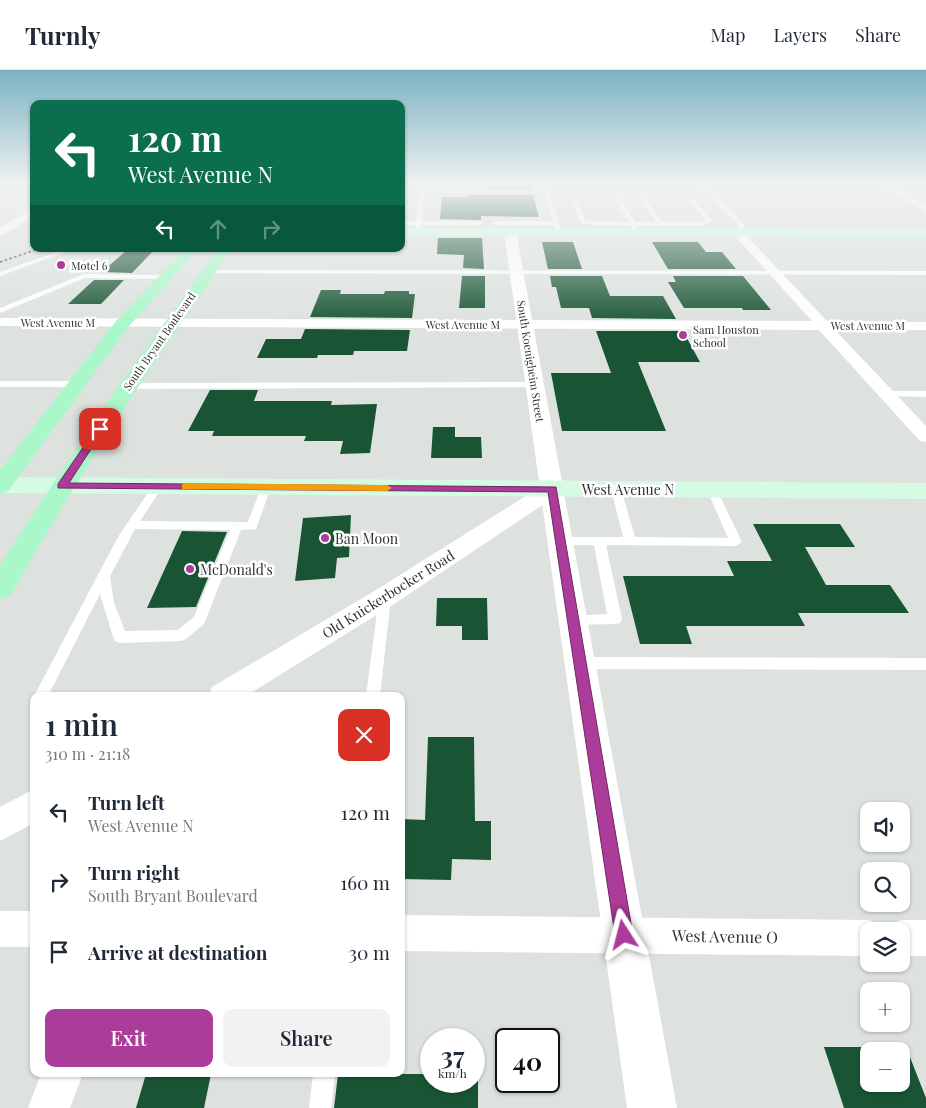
<!DOCTYPE html>
<meta charset="utf-8">
<style>
body{margin:0;font-family:"Playfair Display",serif;background:#f2f2f3;color:#1f2937;height:100vh;display:flex;flex-direction:column;font-size:19px;white-space:nowrap}
*{box-sizing:border-box;margin:0}
p{font-size:16px;color:#747a83}
.icon{flex:none;width:28px;height:28px;fill:none;stroke:currentColor;stroke-width:2;stroke-linecap:round;stroke-linejoin:round}
.map{position:relative;flex:1;overflow:hidden}
.details{position:absolute;left:30px;top:622px;width:375px;height:385px;display:flex;flex-direction:column;background:#fff;border-radius:10px;box-shadow:0 1px 4px #0004}
.details>*{flex:none}
.top-card{position:absolute;left:30px;top:30px;width:375px;height:152px;border-radius:10px;box-shadow:0 1px 4px #0004;background:#0b6e4f;color:#fff;overflow:hidden}
.fabs{position:absolute;left:860px;top:732px;display:grid;gap:10px}
.fabs a{display:grid;place-items:center;width:50px;height:50px;border-radius:10px;background:#fff;box-shadow:0 1px 4px #0004;font-size:25px}
.speed{position:absolute;left:420px;top:958px;display:flex;gap:10px;font-size:25px;font-weight:700;text-align:center}
.speed>*{display:grid;place-content:center;width:65px;height:65px;border-radius:50%;background:#fff;box-shadow:0 1px 4px #0004;line-height:1}
.speed small{font-size:12px;font-weight:400}
.speed .limit{border:2px solid #111;border-radius:8px;background:#fff;color:#111}
.pin{position:absolute;display:grid;place-items:center;width:42px;height:42px;color:#fff;margin:-21px;border-radius:10px;box-shadow:0 2px 8px #0006}
.me{position:absolute;width:55px;margin:-28px;rotate:351deg;stroke-linejoin:round;filter:drop-shadow(0 0 4px #0008)}
.turn{display:flex;align-items:center;gap:18px;height:105px;padding:0 15px;font-size:22px}
.turn .icon{width:65px;height:65px;stroke-width:2.5}
.turn b{display:block;font-size:35px;line-height:42px}
.lanes{display:flex;align-items:center;height:48px;padding:0 15px;background:#0003;justify-content:center;gap:25px;direction:ltr}
.lanes .off{opacity:.35}
.round{display:grid;place-items:center;flex:none;width:52px;height:52px;border-radius:10px;background:#f2f2f3}
.headline{display:flex;align-items:center;justify-content:space-between;height:85px;padding:0 15px}
h1{font-size:30px;font-weight:600;line-height:38px}
.primary-button{display:flex;gap:10px;margin-top:auto;padding:10px 15px}
.primary-button a{flex:1;height:58px;border-radius:10px;background:#ac3c99;color:#fff;font-size:20px;font-weight:600;line-height:58px;text-align:center}
.primary-button a+a{background:#f2f2f3;color:#1f2937}
ul{padding:0;list-style:none}
li{display:flex;align-items:center;gap:15px;height:70px;padding:0 15px}
li div{flex:1}
li b{display:block;font-size:19px}
li em{font-style:normal}
header{display:flex;align-items:center;gap:30px;box-sizing:border-box;height:70px;padding:0 25px;background:#fff;border-bottom:1px solid #e0e1e3}
header strong{font-size:24px}
nav{display:flex;gap:28px;margin-inline-start:auto;font-size:18px}
.map>svg:first-child{display:block}
</style>
<header>
<strong>Turnly</strong>
<nav><a>Map</a><a>Layers</a><a>Share</a></nav>
</header>
<div class="map">
<svg width="926" height="1038" viewBox="0 0 926 1038">
<rect width="100%" height="100%" fill="#dde2df"/>
<g fill="#195534" fill-rule="evenodd">
<polygon points="490,113 530,113 532,119 490,119"/>
<polygon points="468,125 533,125 539,147 481,146 481,150 440,149 442,127 467,127"/>
<polygon points="438,168 482,168 484,199 463,198 464,185 437,184"/>
<polygon points="542,172 573,172 582,199 548,199"/>
<polygon points="652,172 698,172 706,182 722,182 736,199 668,199"/>
<polygon points="128,179 155,179 132,203 102,202"/>
<polygon points="462,206 485,206 485,238 459,238"/>
<polygon points="550,206 602,206 610,226 663,226 676,249 592,248 589,238 561,238 556,217 552,217"/>
<polygon points="673,206 743,206 771,240 743,240 742,238 684,238 668,212 676,212"/>
<polygon points="94,210 124,210 101,234 68,234"/>
<polygon points="321,220 341,220 340,224 384,224 385,221 409,221 409,224 415,224 412,248 310,247"/>
<polygon points="305,259 410,260 407,281 354,281 353,285 318,285 317,288 257,288 266,269 301,269"/>
<polygon points="596,261 683,261 700,292 638,292 666,361 562,361 551,303 611,303"/>
<polygon points="210,320 258,320 254,331 332,331 331,335 377,334 370,383 340,384 343,371 304,371 306,366 212,366 214,361 188,361"/>
<polygon points="433,357 455,357 455,367 481,367 482,388 431,388"/>
<polygon points="351,445 349,487 337,488 335,508 295,511 303,448"/>
<polygon points="753,454 840,454 855,477 805,477 826,515 890,515 909,543 798,543 805,556 686,556 692,574 640,574 623,506 734,506 727,491 772,491"/>
<polygon points="182,461 227,462 196,537 147,538"/>
<polygon points="437,528 487,528 488,570 462,570 462,556 436,556"/>
<polygon points="428,667 474,667 475,751 491,751 491,790 452,789 451,810 401,809 401,749 425,750"/>
<path d="M824,977H906L926,1028V1038H844ZM869,981H901V1014H869Z"/>
<polygon points="146,1004 211,1004 204,1038 136,1038"/>
<polygon points="338,1004 431,1004 431,1011 478,1011 478,1038 334,1038"/>
</g>
<g fill="none" stroke-linecap="round" stroke-linejoin="round">
<g fill="#fff" fill-rule="evenodd">
<path d="M694,113C710,113 734,144 745,156L740,164L735,163L740,157L706,122Z"/>
<polygon points="401,121 549,121 562,163 557,164 554,155 495,155 492,153 495,151 553,151 545,123 424,123 422,151 480,151 483,153 480,155 421,155 421,162 416,163 416,155 401,155 401,151 416,151 419,123 401,123"/>
<path d="M580,127H686L693,129L712,150L702,156H636L639,163L636,165L633,163L631,156L582,154L571,131ZM581,129H616L629,152L586,151L577,132ZM621,129H641L656,152H635ZM646,129H685L689,131L706,150L701,152H662Z"/>
<polygon points="65,179 73,179 0,206 0,202"/>
<polygon points="208,200 926,201 926,205 206,203 205,202"/>
<polygon points="84,204 165,205 168,207 165,209 85,208 0,243 0,238"/>
<polygon points="0,311 77,311 81,314 77,317 0,317"/>
<polygon points="535,312 538,313 538,317 128,319 124,316 128,313"/>
<polygon points="886,321 926,321 926,327 883,326 882,324"/>
<path d="M158,413L163,416L140,451L248,452L262,415H270L271,417L256,459L241,460L204,554L186,569L181,571L120,573L115,571L113,567L100,524L48,626H34L118,467L154,414ZM135,459L230,460L194,547L178,560L125,561L114,533L110,506Z"/>
<polygon points="616,416 621,419 635,467 728,468 707,420 712,417 717,420 742,472 736,476 606,475 622,549 620,553 615,554 573,555 568,554 566,550 568,546 607,544 594,475 561,475 555,471 561,467 623,467 611,419"/>
<polygon points="385,522 389,523 391,527 380,626 366,626 379,527 381,523"/>
<polygon points="580,587 926,588 926,600 580,599 575,597 573,593 575,589"/>
<polygon points="313,1004 335,1004 331,1038 309,1038"/>
</g>
<g fill="#fff" fill-rule="evenodd">
<polygon points="878,113 889,113 926,135 926,142"/>
<polygon points="34,138 34,146 5,164 0,165 0,158"/>
<polygon points="738,160 742,161 827,251 926,252 926,260 835,260 926,356 926,372 920,371 819,260 0,256 0,248 812,251 734,165 733,163"/>
<polygon points="552,412 559,414 562,419 559,424 394,534 246,626 208,626 212,617 376,520 545,414"/>
<polygon points="34,719 34,753 0,771 0,737"/>
<rect x="0" y="841" width="34" height="36"/>
<polygon points="401,845 869,850 882,855 884,861 869,861 869,886 401,881"/>
<polygon points="901,850 926,850 926,886 901,886 901,861 886,861 888,855"/>
<polygon points="41,1004 83,1004 70,1038 28,1038"/>
</g>
<polygon fill="#fff" fill-rule="evenodd" points="510,158 516,162 677,1038 627,1038 504,162"/>
<g fill="#d5fbe4" fill-rule="evenodd">
<polygon points="401,158 926,159 926,167 401,166"/>
<polygon points="0,407 926,413 926,429 0,423"/>
</g>
<g fill="#aaf7ca" fill-rule="evenodd">
<polygon points="185,179 199,179 129,256 8,421 0,424 0,400 117,250"/>
<path d="M218,179H232C153,292 78,406 10,526L0,529V495L101,341Z"/>
</g>
<polyline stroke="#565856" stroke-width="2" stroke-dasharray="2.5 2.5" stroke-linecap="butt" points="0,192 38,179"/>
</g>
<linearGradient id="sky" x2="0" y2="1"><stop stop-color="#7ab2c2"/><stop offset="0.44" stop-color="#f0f2f1"/><stop offset="1" stop-color="#f0f2f1" stop-opacity="0"/></linearGradient>
<rect width="926" height="258" fill="url(#sky)"/>
<polygon fill="#ac3c99" stroke="#702763" points="100,356 104,359 69,413 556,417 633,865 630,872 624,874 618,872 615,865 548,422 58,418 58,414 97,357"/>
<polygon fill="#f59e0b" points="185,413 387,415 392,418 387,421 182,419 182,414"/>
<g fill="#ac3c99" stroke="#fff" stroke-width="2">
<circle cx="61" cy="195" r="5"/>
<circle cx="683" cy="265" r="5"/>
<circle cx="325" cy="468" r="5"/>
<circle cx="190" cy="499" r="5"/>
</g>
<g text-anchor="middle" dominant-baseline="central" stroke-width="5" stroke-linejoin="round" paint-order="stroke">
<g font-size="11" fill="#303230" stroke="#fff" text-anchor="start">
<text x="71" y="195">Motel 6</text>
<text x="693" y="259">Sam Houston<tspan x="693" dy="13">School</tspan></text>
</g>
<g font-size="11" fill="#303230" stroke="#fff">
<text x="58" y="252">West Avenue M</text>
<text x="463" y="254">West Avenue M</text>
<text x="868" y="255">West Avenue M</text>
<text transform="translate(159 271) rotate(-55)">South Bryant Boulevard</text>
<text transform="translate(531 291) rotate(81)">South Koenigheim Street</text>
</g>
<g font-size="14" fill="#303230" stroke="#fff">
<text x="628" y="419">West Avenue N</text>
<text transform="translate(388 524) rotate(-32)">Old Knickerbocker Road</text>
</g>
<g font-size="14" fill="#303230" stroke="#fff" text-anchor="start">
<text x="335" y="468">Ban Moon</text>
<text x="200" y="499">McDonald's</text>
</g>
<g font-size="16" fill="#303230" stroke="#fff">
<text transform="translate(725 866) rotate(1)">West Avenue O</text>
</g>
</g>
</svg>
<div class="fabs">
<a><svg class="icon" aria-label="sound" viewBox="0 0 24 24"><path d="M4 9h4l5-4v14l-5-4H4zM17 9q2 3 0 6"/></svg></a>
<a><svg class="icon" aria-label="search" viewBox="0 0 24 24"><circle cx="10" cy="10" r="6"/><path d="M15 15l6 6"/></svg></a>
<a><svg class="icon" aria-label="layers" viewBox="0 0 24 24"><path d="M12 4l9 5-9 5-9-5zM3 14l9 5 9-5"/></svg></a>
<a>+</a>
<a>−</a>
</div>
<div class="speed"><div>37<small>km/h</small></div><div class="limit">40</div></div>
<div class="pin" style="left:100px;top:359px;background:#d93025"><svg class="icon" aria-label="arrive" viewBox="0 0 24 24"><path d="M6 21V4h12l-3 4 3 4H6"/></svg></div>
<svg class="me" style="left:624px;top:865px" viewBox="-20 -20 40 40"><path d="M0-17L14 15 0 8-14 15z" fill="#ac3c99" stroke="#fff" stroke-width="4"/></svg>
<div class="top-card">
<div class="turn"><svg class="icon" aria-label="left" viewBox="0 0 24 24"><path d="M17 20v-9H6M10 6l-5 5 5 5"/></svg><div><b>120 m</b>West Avenue N</div></div>
<div class="lanes"><svg class="icon" aria-label="left" viewBox="0 0 24 24"><path d="M17 20v-9H6M10 6l-5 5 5 5"/></svg><svg class="icon off" aria-label="ahead" viewBox="0 0 24 24"><path d="M12 20V5M6 11l6-6 6 6"/></svg><svg class="icon off" aria-label="right" viewBox="0 0 24 24"><path d="M7 20v-9h11M14 6l5 5-5 5"/></svg></div>
</div>
<section class="details">
<div class="headline"><div><h1>1 min</h1><p>310 m · 21:18</p></div><a class="round" style="background:#d93025;color:#fff"><svg class="icon" aria-label="close" viewBox="0 0 24 24"><path d="M6 6l12 12M18 6L6 18"/></svg></a></div>
<ul>
<li><svg class="icon" aria-label="left" viewBox="0 0 24 24"><path d="M17 20v-9H6M10 6l-5 5 5 5"/></svg><div><b>Turn left</b><p>West Avenue N</p></div><em>120 m</em></li>
<li><svg class="icon" aria-label="right" viewBox="0 0 24 24"><path d="M7 20v-9h11M14 6l5 5-5 5"/></svg><div><b>Turn right</b><p>South Bryant Boulevard</p></div><em>160 m</em></li>
<li><svg class="icon" aria-label="arrive" viewBox="0 0 24 24"><path d="M6 21V4h12l-3 4 3 4H6"/></svg><div><b>Arrive at destination</b></div><em>30 m</em></li>
</ul>
<div class="primary-button"><a>Exit</a><a>Share</a></div>
</section>
</div>
